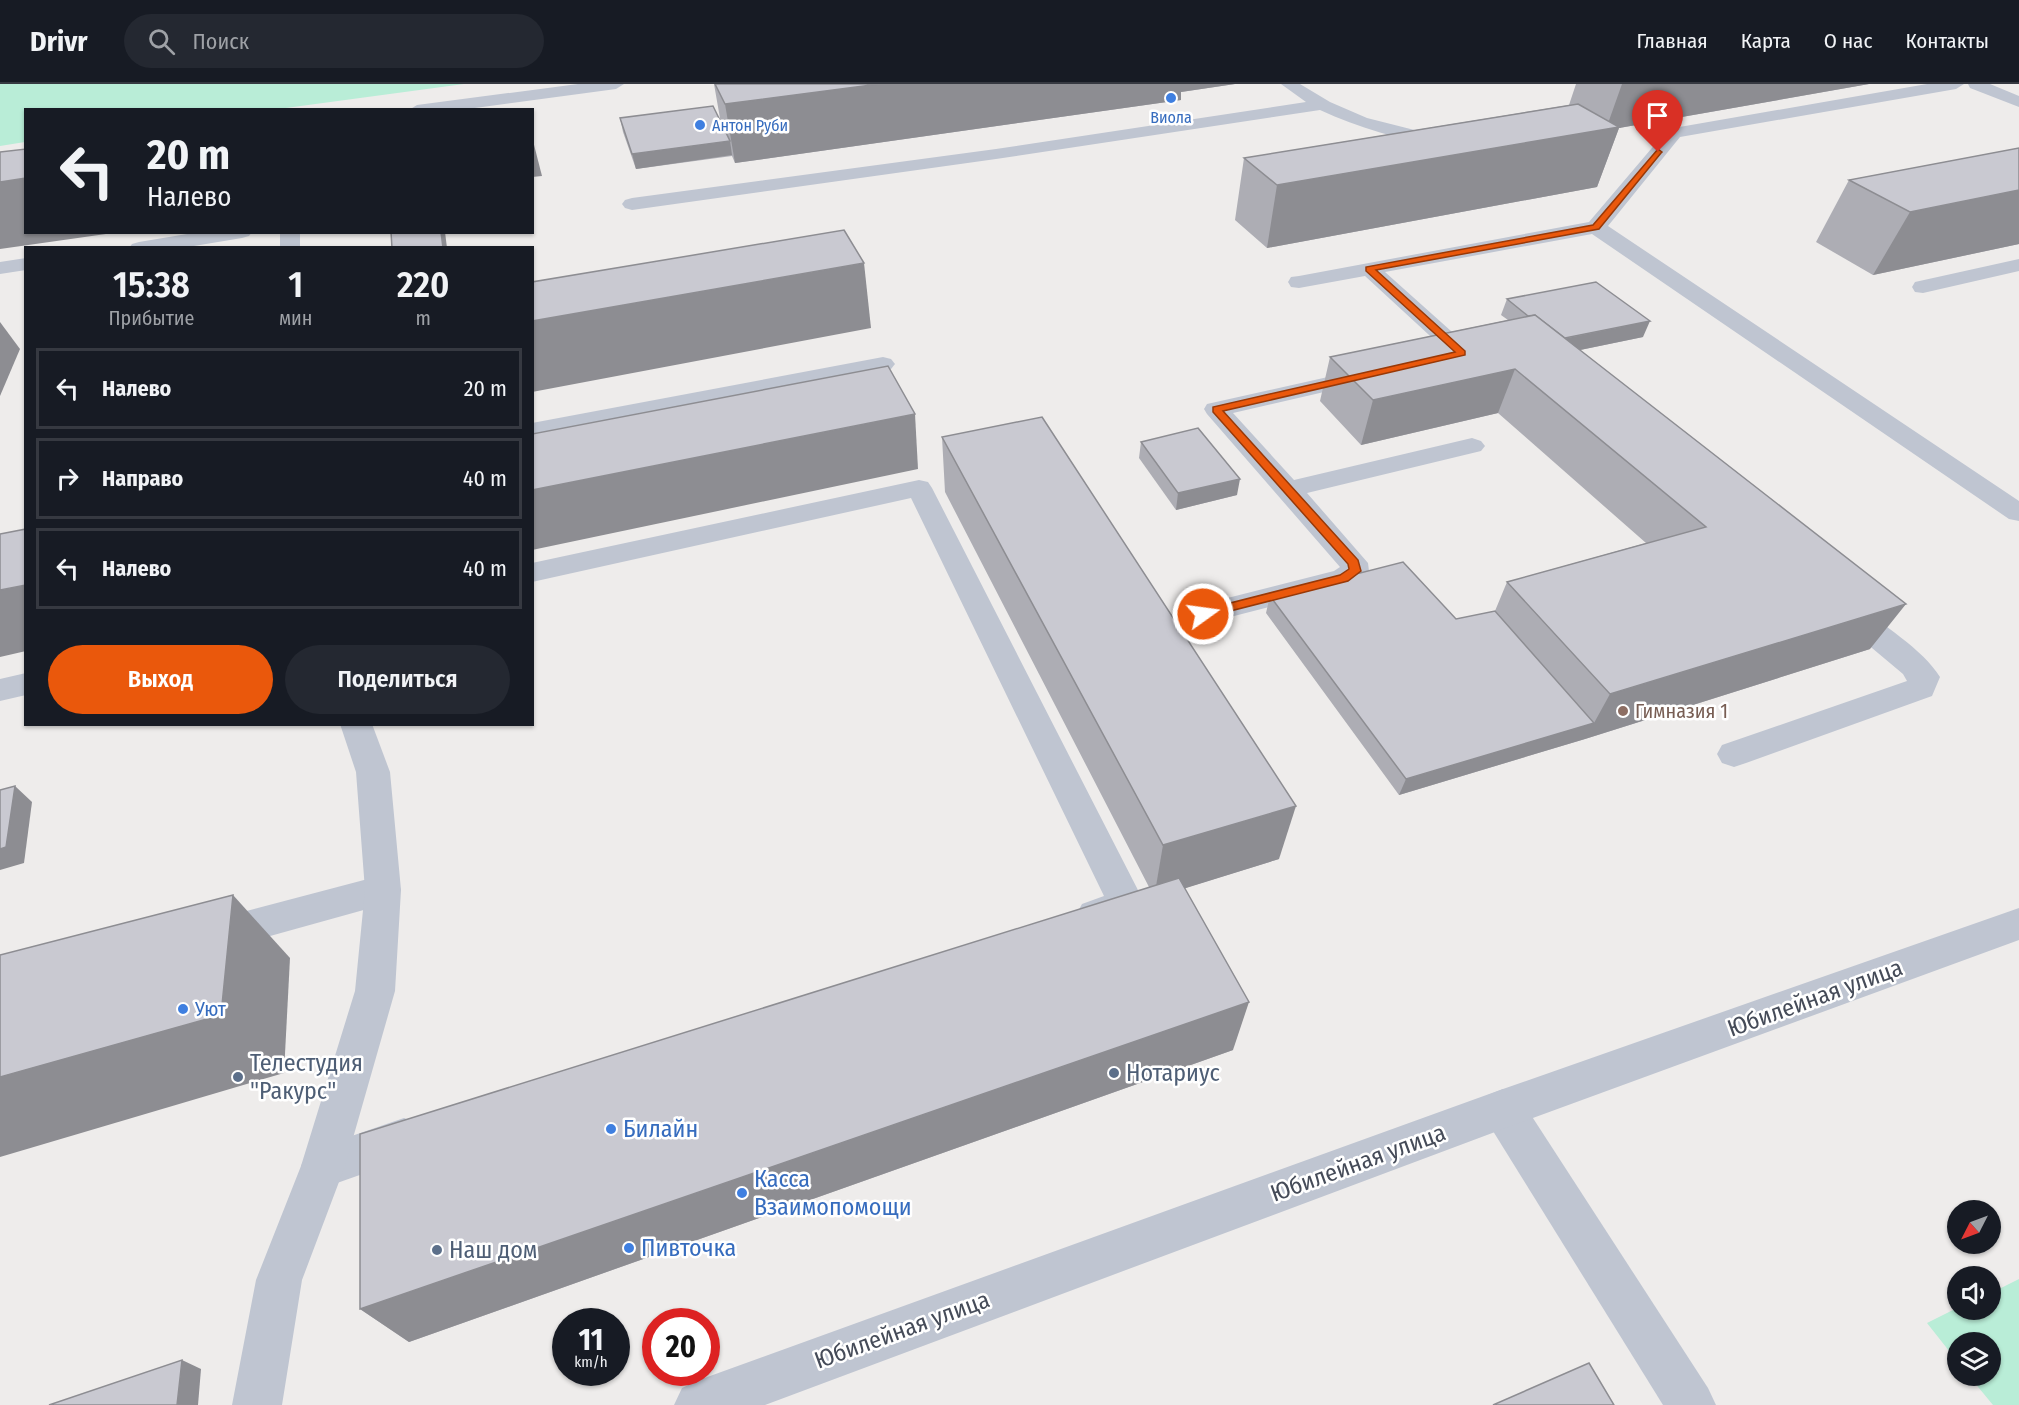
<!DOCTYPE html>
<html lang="ru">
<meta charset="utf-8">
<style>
body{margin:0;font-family:"Fira Sans Condensed",sans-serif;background:#242831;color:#f1f3f6;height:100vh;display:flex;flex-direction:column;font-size:22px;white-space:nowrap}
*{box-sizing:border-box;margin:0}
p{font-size:20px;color:#9ea1a6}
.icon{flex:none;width:33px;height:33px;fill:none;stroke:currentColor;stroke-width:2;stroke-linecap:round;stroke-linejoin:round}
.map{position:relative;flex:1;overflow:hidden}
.side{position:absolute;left:24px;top:162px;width:510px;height:480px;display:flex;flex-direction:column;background:#171b24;border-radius:0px;box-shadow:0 2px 4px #0004}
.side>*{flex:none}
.hud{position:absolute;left:24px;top:24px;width:510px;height:126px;border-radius:0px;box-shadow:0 2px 4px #0004;background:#171b24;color:#f1f3f6;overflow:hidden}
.needle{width:39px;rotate:228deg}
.fabs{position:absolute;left:1947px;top:1116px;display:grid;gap:12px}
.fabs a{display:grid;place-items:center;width:54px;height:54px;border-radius:50%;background:#171b24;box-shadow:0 2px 4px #0004;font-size:30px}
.speed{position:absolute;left:552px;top:1224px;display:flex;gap:12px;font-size:30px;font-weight:700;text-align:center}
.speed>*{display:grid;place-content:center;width:78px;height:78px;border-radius:50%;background:#171b24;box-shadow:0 2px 4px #0004;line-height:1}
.speed small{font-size:15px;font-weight:400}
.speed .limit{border:9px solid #d22;background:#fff;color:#111}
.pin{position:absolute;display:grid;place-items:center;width:51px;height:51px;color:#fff;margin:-62px -26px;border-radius:50% 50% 50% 0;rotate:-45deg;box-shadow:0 0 6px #0007}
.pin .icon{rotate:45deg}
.me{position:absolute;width:66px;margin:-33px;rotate:76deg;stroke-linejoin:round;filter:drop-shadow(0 0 4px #0008)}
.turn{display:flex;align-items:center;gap:21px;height:126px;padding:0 24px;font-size:27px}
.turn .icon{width:78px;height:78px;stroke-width:2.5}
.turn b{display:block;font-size:42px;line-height:51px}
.eta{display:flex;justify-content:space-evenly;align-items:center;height:102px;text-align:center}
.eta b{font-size:36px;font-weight:600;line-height:42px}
.primary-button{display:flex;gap:12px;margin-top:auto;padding:12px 24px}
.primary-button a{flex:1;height:69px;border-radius:36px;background:#ea580c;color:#fff;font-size:24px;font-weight:600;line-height:69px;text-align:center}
.primary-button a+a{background:#242831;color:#f1f3f6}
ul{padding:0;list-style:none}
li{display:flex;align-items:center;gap:18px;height:81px;margin:0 12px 9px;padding:0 12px;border:3px solid #363941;border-radius:0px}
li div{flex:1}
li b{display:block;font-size:22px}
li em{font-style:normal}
header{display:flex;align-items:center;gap:36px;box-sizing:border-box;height:84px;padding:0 30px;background:#171b24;border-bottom:2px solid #363941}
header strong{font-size:28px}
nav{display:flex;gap:33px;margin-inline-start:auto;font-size:21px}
.search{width:420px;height:54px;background:#242831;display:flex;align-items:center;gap:15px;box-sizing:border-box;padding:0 21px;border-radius:33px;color:#9ea1a6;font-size:22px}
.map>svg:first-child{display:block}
</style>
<header>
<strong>Drivr</strong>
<div class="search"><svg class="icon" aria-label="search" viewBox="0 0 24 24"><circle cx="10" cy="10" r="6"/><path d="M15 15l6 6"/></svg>Поиск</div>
<nav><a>Главная</a><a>Карта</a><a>О нас</a><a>Контакты</a></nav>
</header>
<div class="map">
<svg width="2019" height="1321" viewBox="0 0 2019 1321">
<rect width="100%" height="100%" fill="#eeeceb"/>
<g fill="#b9edd7">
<polygon points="0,0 464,0 271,26 26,26 25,58 0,62"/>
<polygon points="2019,1195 2019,1321 1993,1321 1969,1292 1990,1292 1990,1258 1958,1258 1957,1277 1927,1239 1957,1224 1990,1226 1991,1209"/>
</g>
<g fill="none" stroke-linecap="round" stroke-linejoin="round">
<g fill="#bfc5d1" fill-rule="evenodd">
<path d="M1281,0H1300L1330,18L1367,34L1446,54L1449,58L1446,62L1440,63C1399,55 1359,44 1320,26L996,75L632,126L625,124L622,120L625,116L632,114L996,65L1306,18Z"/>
<polygon points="1927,0 1964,0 1956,5 1680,53 1608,142 2019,417 2019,437 2009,435 1592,150 1385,188 1470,264 1474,269 1470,274 1462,276 1454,274 1365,192 1299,204 1291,203 1288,198 1291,193 1299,192 1589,138 1668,45"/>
<polygon points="1968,0 1990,0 2019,12 2019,23 1970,4"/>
<polygon points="199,148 252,148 249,152 242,154 182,164 129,164 132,160 139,158"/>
<polygon points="26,174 26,186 0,190 0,178"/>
<polygon points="2019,175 2019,187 1923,209 1915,208 1912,203 1915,198"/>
<polygon points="883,273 891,275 895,280 891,285 532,354 532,339"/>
<polygon points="1368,284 1376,286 1380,291 1376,296 1233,329 1294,396 1472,354 1481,357 1485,362 1481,367 1307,409 1368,479 1369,487 1365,494 1354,501 1203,540 1192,537 1188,530 1192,523 1334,487 1340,483 1207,330 1204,325 1207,320"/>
<polygon points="919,396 928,398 932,404 1140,810 1146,821 1140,832 1095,847 1082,842 1076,831 1082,820 1104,812 911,414 532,498 532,479"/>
<path d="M1845,516L1855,519C1881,540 1923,565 1940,593L1932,612L1746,679L1734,683L1722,679L1717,670L1722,661L1907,597L1903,590L1835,533L1830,526L1835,519Z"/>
<polygon points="26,589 26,611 0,617 0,595"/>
<polygon points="383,791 396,795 401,806 396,817 216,867 203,863 197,851 203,839 216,835"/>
<polygon points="1503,1005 1518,1011 1708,1304 1716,1321 1663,1321 1488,1039 1482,1025 1488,1011"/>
<polygon points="404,1034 419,1040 425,1055 419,1070 323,1104 308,1097 301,1082 308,1067"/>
</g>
<g fill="#bfc5d1" fill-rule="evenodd">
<polygon points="578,0 624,0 616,5 460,26 409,26 417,21"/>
<rect x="280" y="148" width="20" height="16"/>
<polygon points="340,640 372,640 390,688 401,806 395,907 345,1082 302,1196 282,1321 232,1321 256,1196 301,1082 355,907 365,806 356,688"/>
</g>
<polygon fill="#bfc5d1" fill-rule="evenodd" points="2019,824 2019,856 1503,1045 765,1321 674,1321 682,1304 699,1296 1503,1005"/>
</g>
<g fill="#adadb4">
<polygon points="714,0 1235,0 1181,8 1181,16 735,79 732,72 636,85 623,48 620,34 721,40"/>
<polygon points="1576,0 1869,0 1619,44 1597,103 1267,164 1235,136 1244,74 1569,21"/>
<polygon points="2019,64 2019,160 1873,191 1816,158 1849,96"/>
<polygon points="1507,215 1643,253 1580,266 1870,565 1585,655 1399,711 1266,529 1270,512 1456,535 1495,527 1507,498 1646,459 1498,329 1361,361 1320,317 1330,273 1508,236 1501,231"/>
<polygon points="942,353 1279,775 1185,804 1233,966 409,1258 360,1225 1149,803 945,408"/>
<polygon points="1141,358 1237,411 1176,426 1139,374"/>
</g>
<g fill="#8d8d92">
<polygon points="879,0 1235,0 1181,8 1181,16 735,79 725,20"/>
<polygon points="1622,0 1869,0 1619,44 1597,103 1267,164 1277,101 1606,45"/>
<polygon points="532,53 542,92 532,93"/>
<polygon points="730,57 732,71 636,85 632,70"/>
<polygon points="26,94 26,148 120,148 0,165 0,98"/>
<polygon points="2019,106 2019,160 1873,191 1910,128"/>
<polygon points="441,148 445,148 447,164 443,164"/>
<polygon points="864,179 871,244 532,308 532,237"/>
<polygon points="1650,237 1643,253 1551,272 1558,256"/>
<polygon points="0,238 20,265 0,312"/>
<polygon points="1515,285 1498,329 1361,361 1373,316"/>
<polygon points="915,330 918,385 532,466 532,406"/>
<polygon points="1240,395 1237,411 1176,426 1178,409"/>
<polygon points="26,501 26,567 0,573 0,506"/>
<polygon points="1906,520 1870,565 1585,655 1399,711 1406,695 1594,639 1610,610"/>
<polygon points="15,702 32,718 24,779 0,786 0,765"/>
<polygon points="1296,722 1279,775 1154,814 1163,761"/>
<polygon points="233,811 290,874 284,989 0,1073 0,993"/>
<polygon points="1249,918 1233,966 409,1258 360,1225"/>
<polygon points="182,1276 201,1285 198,1321 177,1321"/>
</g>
<g fill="#c9c9d1" stroke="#8d8d92" stroke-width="1.5">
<polygon points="715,0 879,0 725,20"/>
<polygon points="1578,20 1619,43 1277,101 1244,74"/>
<polygon points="713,22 730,57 632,70 620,34"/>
<polygon points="2019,64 2019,106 1910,128 1849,96"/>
<polygon points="26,65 26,94 0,98 0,68"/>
<polygon points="844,146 864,179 532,237 532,198"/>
<polygon points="391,148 441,148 443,164 392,164"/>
<polygon points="1596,198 1650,237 1565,254 1535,231 1528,232 1507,215"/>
<polygon points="1535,231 1906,520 1610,610 1507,498 1706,443 1515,285 1373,316 1330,273"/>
<polygon points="888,282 915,330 532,406 532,350"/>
<polygon points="1042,333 1296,722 1163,761 942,353"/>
<polygon points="1198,344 1240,395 1178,409 1141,358"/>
<polygon points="26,445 26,501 0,506 0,450"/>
<polygon points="1403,478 1456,535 1495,527 1594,639 1406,695 1270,512"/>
<polygon points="15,702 6,763 0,765 0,706"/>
<polygon points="1179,794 1249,918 360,1225 360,1050"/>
<polygon points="233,811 221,931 0,993 0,871"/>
<polygon points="182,1276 177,1321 49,1321"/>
<polygon points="1589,1279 1614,1321 1493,1321"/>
</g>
<polygon fill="#ea580c" stroke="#983908" stroke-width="1.5" points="1658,65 1662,68 1661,69 1599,145 1376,186 1465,267 1465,271 1223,327 1358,476 1361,487 1348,497 1203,534 1199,533 1197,530 1199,527 1340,491 1349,485 1348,480 1213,328 1213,323 1455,268 1366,187 1366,183 1593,141"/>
<g fill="#3f7fe0" stroke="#fff" stroke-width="2">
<circle cx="1171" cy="14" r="6"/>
<circle cx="700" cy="41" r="6"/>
<circle cx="183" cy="925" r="6"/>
<circle cx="611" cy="1045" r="6"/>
<circle cx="742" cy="1109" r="6"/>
<circle cx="629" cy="1164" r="6"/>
</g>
<circle fill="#8d6e63" stroke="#fff" stroke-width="2" cx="1623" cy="627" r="6"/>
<g fill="#5c6f8a" stroke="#fff" stroke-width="2">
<circle cx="1114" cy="989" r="6"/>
<circle cx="238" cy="993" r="6"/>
<circle cx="437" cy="1166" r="6"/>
</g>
<g text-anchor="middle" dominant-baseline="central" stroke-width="5" stroke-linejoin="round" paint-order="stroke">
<g font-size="16" fill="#366cbe" stroke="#fff">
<text x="1171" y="33">Виола</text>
<text x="712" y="41" text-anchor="start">Антон Руби</text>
</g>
<g font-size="20" fill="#785e54" stroke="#fff" text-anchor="start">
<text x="1635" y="627">Гимназия 1</text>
</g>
<g font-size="20" fill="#366cbe" stroke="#fff" text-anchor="start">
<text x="195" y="925">Уют</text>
</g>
<g font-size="24" fill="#454b58" stroke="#fff">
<text transform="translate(1815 914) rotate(-20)">Юбилейная улица</text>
<text transform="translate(1358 1079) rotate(-20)">Юбилейная улица</text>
<text transform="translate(902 1246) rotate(-20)">Юбилейная улица</text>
</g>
<g font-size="24" fill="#4e5e75" stroke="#fff" text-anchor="start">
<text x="250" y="979">Телестудия<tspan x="250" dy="28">"Ракурс"</tspan></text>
<text x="1126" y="989">Нотариус</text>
<text x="449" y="1166">Наш дом</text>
</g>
<g font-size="24" fill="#366cbe" stroke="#fff" text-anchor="start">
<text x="623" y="1045">Билайн</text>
<text x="754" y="1095">Касса<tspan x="754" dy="28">Взаимопомощи</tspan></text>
<text x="641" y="1164">Пивточка</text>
</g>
</g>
</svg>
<div class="fabs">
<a><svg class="needle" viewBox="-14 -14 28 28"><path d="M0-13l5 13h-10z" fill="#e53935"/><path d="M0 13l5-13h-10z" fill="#9ea1a6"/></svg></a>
<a><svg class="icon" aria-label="sound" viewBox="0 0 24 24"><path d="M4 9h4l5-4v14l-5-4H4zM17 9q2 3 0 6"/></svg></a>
<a><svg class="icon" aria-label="layers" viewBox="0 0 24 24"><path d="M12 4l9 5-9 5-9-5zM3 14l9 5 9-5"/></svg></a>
</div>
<div class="speed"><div>11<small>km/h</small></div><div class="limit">20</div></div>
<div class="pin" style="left:1658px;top:68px;background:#d93025"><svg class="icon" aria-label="arrive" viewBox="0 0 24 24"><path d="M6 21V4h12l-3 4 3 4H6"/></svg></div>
<svg class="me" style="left:1203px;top:530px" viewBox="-20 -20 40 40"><circle r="17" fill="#ea580c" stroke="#fff" stroke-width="3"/><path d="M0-11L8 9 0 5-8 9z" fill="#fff"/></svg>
<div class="hud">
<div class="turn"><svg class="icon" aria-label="left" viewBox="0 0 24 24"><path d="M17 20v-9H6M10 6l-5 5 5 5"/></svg><div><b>20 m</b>Налево</div></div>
</div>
<section class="side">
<div class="eta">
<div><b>15:38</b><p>Прибытие</p></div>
<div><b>1</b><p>мин</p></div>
<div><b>220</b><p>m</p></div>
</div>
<ul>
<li><svg class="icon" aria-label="left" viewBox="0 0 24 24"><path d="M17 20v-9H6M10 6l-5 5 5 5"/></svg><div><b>Налево</b></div><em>20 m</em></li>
<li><svg class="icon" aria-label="right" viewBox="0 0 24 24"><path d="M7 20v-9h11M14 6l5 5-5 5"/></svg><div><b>Направо</b></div><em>40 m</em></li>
<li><svg class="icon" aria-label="left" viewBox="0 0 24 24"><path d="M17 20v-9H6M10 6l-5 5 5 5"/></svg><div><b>Налево</b></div><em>40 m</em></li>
</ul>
<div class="primary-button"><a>Выход</a><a>Поделиться</a></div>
</section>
</div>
